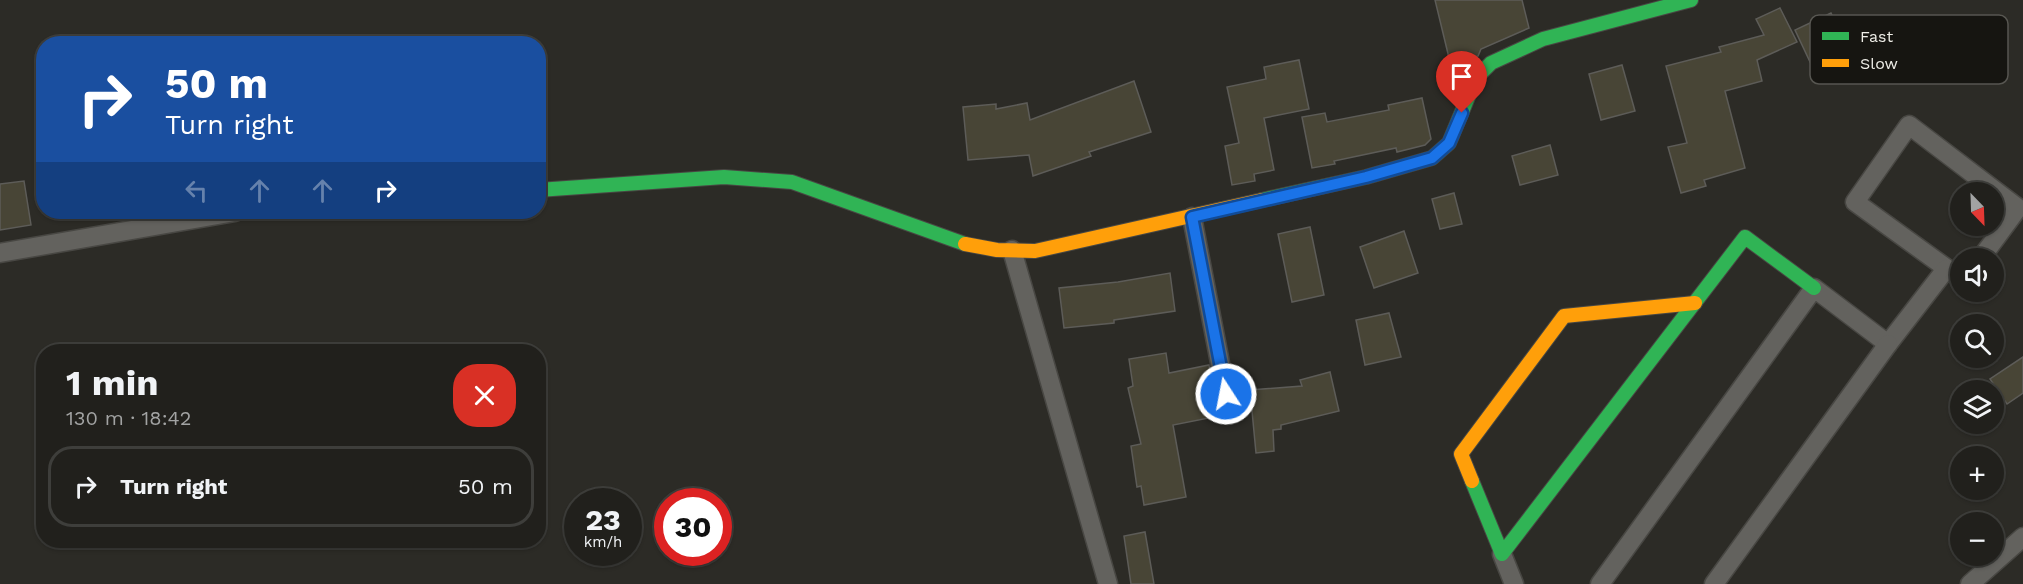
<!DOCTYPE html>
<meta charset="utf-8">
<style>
body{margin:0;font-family:"Work Sans",sans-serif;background:#292825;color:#f1f3f6;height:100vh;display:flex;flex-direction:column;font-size:22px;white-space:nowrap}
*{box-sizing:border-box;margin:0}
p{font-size:20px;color:#a2a3a3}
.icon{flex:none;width:33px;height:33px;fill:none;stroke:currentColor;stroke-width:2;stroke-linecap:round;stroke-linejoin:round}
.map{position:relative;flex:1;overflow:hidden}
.panel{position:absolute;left:36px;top:344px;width:510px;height:204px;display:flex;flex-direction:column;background:#21201c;border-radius:24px;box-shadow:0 2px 4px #0004,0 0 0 2px #3e3e3b}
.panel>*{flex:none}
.guide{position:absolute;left:36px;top:36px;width:510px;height:183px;border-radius:24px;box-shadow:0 2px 4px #0004,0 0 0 2px #3e3e3b;background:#1a4fa0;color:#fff;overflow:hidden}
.needle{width:39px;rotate:157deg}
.controls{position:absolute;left:1950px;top:182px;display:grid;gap:12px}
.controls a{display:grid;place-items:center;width:54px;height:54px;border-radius:50%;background:#21201c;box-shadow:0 2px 4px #0004,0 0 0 2px #3e3e3b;font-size:30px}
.speed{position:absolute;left:564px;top:488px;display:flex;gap:12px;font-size:30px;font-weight:700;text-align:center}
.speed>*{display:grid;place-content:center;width:78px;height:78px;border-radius:50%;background:#21201c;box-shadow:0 2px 4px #0004,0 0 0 2px #3e3e3b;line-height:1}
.speed small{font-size:15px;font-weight:400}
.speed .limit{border:9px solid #d22;background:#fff;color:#111}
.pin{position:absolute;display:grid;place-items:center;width:51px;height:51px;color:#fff;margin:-62px -26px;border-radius:50% 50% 50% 0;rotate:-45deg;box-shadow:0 0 6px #0007}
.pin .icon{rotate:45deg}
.me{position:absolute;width:66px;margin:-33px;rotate:349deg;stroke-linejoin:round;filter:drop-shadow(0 0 4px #0008)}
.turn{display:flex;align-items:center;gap:21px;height:126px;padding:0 30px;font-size:27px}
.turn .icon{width:78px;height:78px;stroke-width:2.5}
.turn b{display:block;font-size:42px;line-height:51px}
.lanes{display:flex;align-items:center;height:57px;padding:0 30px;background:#0003;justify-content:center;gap:30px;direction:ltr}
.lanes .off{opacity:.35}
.round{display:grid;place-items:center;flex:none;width:63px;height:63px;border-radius:24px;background:#292825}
.headline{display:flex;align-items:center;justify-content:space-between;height:102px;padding:0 30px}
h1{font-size:36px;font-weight:700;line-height:45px}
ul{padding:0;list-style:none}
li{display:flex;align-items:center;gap:18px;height:81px;margin:0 12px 9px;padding:0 18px;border:3px solid #3e3e3b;border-radius:24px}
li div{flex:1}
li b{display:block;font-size:22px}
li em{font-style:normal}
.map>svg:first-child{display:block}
</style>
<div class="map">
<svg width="2023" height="584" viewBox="0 0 2023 584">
<rect width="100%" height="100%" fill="#2c2b26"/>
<g fill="#484536" stroke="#5d5c58" stroke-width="1.5">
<polygon points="1435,0 1522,0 1529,28 1481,49 1478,56 1450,62"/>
<polygon points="1780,8 1797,42 1757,60 1762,81 1725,91 1745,168 1704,180 1706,186 1681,193 1668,147 1687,143 1666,66 1721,52 1719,47 1764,35 1756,19"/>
<polygon points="1831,13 1847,46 1811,64 1795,30"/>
<polygon points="1299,60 1309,109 1264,118 1274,170 1254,174 1255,181 1232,185 1225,146 1239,143 1227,87 1266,79 1264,67"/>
<polygon points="1622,65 1635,111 1601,120 1589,74"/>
<polygon points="1134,81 1151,132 1089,152 1091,156 1033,176 1029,155 968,160 963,107 996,104 996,109 1027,103 1030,120"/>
<polygon points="1422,98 1431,139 1425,145 1397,152 1396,148 1334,161 1335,164 1312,168 1302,117 1325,113 1327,122 1389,110 1388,105"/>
<polygon points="1550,145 1558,175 1520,185 1512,156"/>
<polygon points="24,181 31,225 0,230 0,184"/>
<polygon points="1454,193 1462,224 1440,229 1432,199"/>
<polygon points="1310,227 1324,295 1292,302 1278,234"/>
<polygon points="1404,231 1418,273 1374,288 1360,247"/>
<polygon points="1170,273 1175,311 1114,320 1114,323 1064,328 1059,288 1118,282"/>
<polygon points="1389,313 1401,357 1365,365 1356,320"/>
<polygon points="1166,353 1169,373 1209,365 1219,416 1173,425 1186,497 1144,505 1141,486 1137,487 1131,446 1141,444 1128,388 1133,386 1129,359"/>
<polygon points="2023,357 2023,393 2007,404 1990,379"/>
<polygon points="1330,372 1339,411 1281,425 1281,429 1273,430 1274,451 1256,453 1250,390 1302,386 1300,380"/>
<polygon points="1145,532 1154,584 1131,584 1124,536"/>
</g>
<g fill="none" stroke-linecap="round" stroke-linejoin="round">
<g stroke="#484743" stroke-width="21">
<g id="street">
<polyline points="1192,217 1226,394"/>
<polyline points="1012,250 1108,584"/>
<polyline points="0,253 235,212"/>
<polyline points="1960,278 1855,202 1909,125 2018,208 1981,258"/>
<polyline points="1502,554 1514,584"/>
<polyline points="1600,584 1814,288 1888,344 1946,269"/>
<polyline points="1714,584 1888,344"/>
<polyline points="1970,584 2023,537"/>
</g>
</g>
<g stroke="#484743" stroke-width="16">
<g id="fast">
<polyline points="538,190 724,177 792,182 965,244"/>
<polyline points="1262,200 1366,177 1432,158 1449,143 1476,78 1491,63 1543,39 1691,0"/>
<polyline points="1472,481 1502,554 1745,237 1814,288"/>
</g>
</g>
<g stroke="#484743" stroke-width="16">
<g id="slow">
<polyline points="965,244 997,250 1035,251 1262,200"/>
<polyline points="1472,481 1461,454 1564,316 1695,303"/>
</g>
</g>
<use href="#street" stroke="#63625e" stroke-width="18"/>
<use href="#fast" stroke="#30b455" stroke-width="14"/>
<use href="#slow" stroke="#ff9f0a" stroke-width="14"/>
</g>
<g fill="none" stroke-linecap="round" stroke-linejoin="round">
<g stroke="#114b97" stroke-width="15">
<polyline id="route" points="1226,394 1192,217 1366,177 1432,158 1449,143 1462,113"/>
</g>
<use href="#route" stroke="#1a73e8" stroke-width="10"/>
</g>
<rect x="1810" y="15" width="198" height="69" rx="9" fill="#161511" stroke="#575651" stroke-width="1.5"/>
<rect x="1822" y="32" width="27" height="8" fill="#30b455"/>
<rect x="1822" y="59" width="27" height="8" fill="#ff9f0a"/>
<g font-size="16" fill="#eeede7">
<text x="1860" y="42">Fast</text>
<text x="1860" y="69">Slow</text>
</g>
</svg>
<div class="controls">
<a><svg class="needle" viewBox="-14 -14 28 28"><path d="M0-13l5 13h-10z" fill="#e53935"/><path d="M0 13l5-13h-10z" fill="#a2a3a3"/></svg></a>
<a><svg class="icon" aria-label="sound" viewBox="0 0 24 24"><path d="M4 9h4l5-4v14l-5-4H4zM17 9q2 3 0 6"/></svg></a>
<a><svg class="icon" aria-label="search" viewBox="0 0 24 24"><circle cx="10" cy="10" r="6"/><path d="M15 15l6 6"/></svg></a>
<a><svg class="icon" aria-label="layers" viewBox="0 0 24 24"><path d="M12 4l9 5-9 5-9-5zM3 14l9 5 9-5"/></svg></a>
<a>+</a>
<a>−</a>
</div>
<div class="speed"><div>23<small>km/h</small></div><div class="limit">30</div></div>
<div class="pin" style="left:1462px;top:113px;background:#d93025"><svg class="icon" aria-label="arrive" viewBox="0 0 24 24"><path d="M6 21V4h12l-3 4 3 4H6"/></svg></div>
<svg class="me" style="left:1226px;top:394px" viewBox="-20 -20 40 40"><circle r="17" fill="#1a73e8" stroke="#fff" stroke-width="3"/><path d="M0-11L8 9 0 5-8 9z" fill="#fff"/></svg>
<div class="guide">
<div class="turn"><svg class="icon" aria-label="right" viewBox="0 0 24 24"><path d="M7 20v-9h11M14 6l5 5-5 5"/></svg><div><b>50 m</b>Turn right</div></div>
<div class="lanes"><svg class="icon off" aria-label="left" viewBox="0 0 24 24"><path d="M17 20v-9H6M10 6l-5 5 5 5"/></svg><svg class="icon off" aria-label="ahead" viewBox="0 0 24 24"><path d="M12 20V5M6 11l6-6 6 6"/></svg><svg class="icon off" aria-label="ahead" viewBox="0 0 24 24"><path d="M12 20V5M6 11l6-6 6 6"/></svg><svg class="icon" aria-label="right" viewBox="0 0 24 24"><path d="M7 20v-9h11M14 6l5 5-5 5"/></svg></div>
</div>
<section class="panel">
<div class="headline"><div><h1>1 min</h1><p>130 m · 18:42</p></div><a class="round" style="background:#d93025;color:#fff"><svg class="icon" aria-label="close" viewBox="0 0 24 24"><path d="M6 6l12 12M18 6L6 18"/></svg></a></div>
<ul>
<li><svg class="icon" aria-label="right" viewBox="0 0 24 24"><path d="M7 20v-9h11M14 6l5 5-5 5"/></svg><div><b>Turn right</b></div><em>50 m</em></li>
</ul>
</section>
</div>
